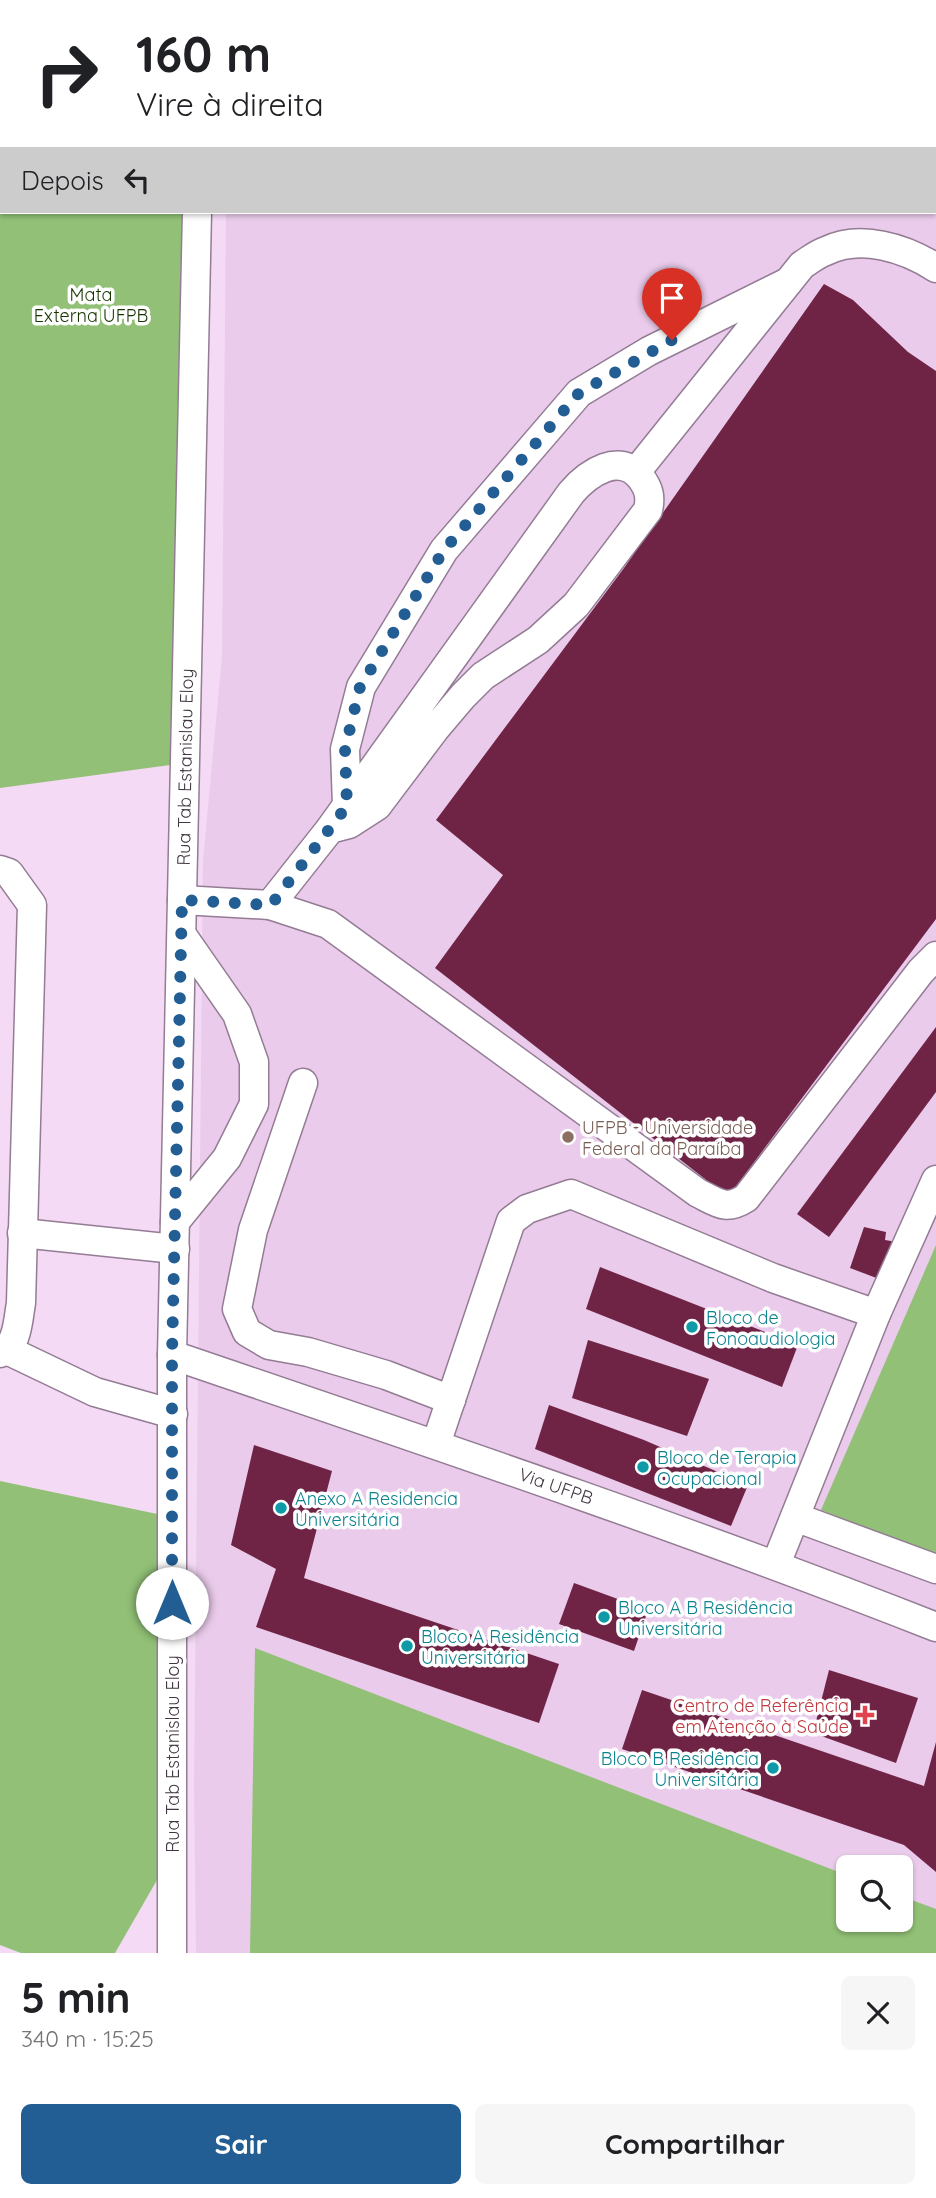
<!DOCTYPE html>
<html lang="pt">
<meta charset="utf-8">
<style>
body{margin:0;font-family:Quicksand,sans-serif;background:#f6f6f6;color:#202124;height:100vh;display:flex;flex-direction:column;font-size:26px;white-space:nowrap}
*{box-sizing:border-box;margin:0}
p{font-size:23px;color:#757577}
.icon{flex:none;width:38px;height:38px;fill:none;stroke:currentColor;stroke-width:2;stroke-linecap:round;stroke-linejoin:round}
.map{position:relative;height:1953px;overflow:hidden}
.drawer{display:flex;flex-direction:column;background:#fff;flex:1}
.drawer>*{flex:none}
.guide{position:absolute;left:0px;top:0px;width:936px;height:214px;box-shadow:0 2px 5px #0004;background:#fff;color:#202124;overflow:hidden}
.fabs{position:absolute;left:836px;top:1855px;display:grid;gap:14px}
.fabs a{display:grid;place-items:center;width:77px;height:77px;border-radius:10px;background:#fff;box-shadow:0 2px 5px #0004;font-size:35px}
.pin{position:absolute;display:grid;place-items:center;width:60px;height:60px;color:#fff;margin:-72px -30px;border-radius:50% 50% 50% 0;rotate:-45deg;box-shadow:0 0 7px #0007}
.pin .icon{rotate:45deg}
.me{position:absolute;width:77px;margin:-38px;rotate:0deg;stroke-linejoin:round;filter:drop-shadow(0 0 5px #0008)}
.turn{display:flex;align-items:center;gap:24px;height:147px;padding:0 21px;font-size:32px}
.turn .icon{width:91px;height:91px;stroke-width:2.5}
.turn b{display:block;font-size:49px;line-height:60px}
.then{display:flex;align-items:center;height:66px;padding:0 21px;background:#0003;gap:14px;font-size:26px}
.round{display:grid;place-items:center;flex:none;width:74px;height:74px;border-radius:10px;background:#f6f6f6}
.summary{display:flex;align-items:center;justify-content:space-between;height:119px;padding:0 21px}
h1{font-size:42px;font-weight:800;line-height:52px}
.action{display:flex;gap:14px;margin-top:auto;padding:14px 21px}
.action a{flex:1;height:80px;border-radius:10px;background:#225d94;color:#fff;font-size:28px;font-weight:800;line-height:80px;text-align:center}
.action a+a{background:#f6f6f6;color:#202124}
.map>svg:first-child{display:block}
</style>
<div class="map">
<svg width="936" height="1953" viewBox="0 0 936 1953">
<rect width="100%" height="100%" fill="#f4daf5"/>
<path fill="#eacbeb" fill-rule="evenodd" d="M232,0H936V1953H196L194,1787L203,861L222,656L226,212H934V2H231ZM849,1867H901V1920H849Z"/>
<g fill="#91c076">
<polygon points="0,0 187,0 2,2 2,212 182,212 170,765 0,788"/>
<polygon points="936,1245 936,1555 821,1510"/>
<polygon points="0,1481 162,1515 161,1873 115,1953 21,1953 0,1945"/>
<polygon points="255,1648 849,1876 849,1920 901,1920 901,1896 936,1909 936,1953 250,1953"/>
</g>
<g fill="#702445">
<polygon points="824,284 853,300 908,352 936,371 936,919 728,1197 435,968 503,875 436,820 624,568"/>
<polygon points="936,1027 936,1092 829,1237 797,1214"/>
<polygon points="864,1227 886,1232 885,1240 903,1243 887,1282 850,1268"/>
<polygon points="600,1267 798,1345 782,1387 586,1309"/>
<polygon points="588,1340 709,1379 687,1436 572,1398"/>
<polygon points="549,1405 644,1440 748,1485 731,1526 535,1449"/>
<polygon points="254,1445 332,1471 304,1578 559,1664 539,1723 256,1627 276,1569 231,1545"/>
<polygon points="574,1583 648,1610 634,1651 559,1624"/>
<polygon points="829,1670 918,1698 896,1763 813,1733"/>
<polygon points="642,1690 924,1786 936,1742 936,1872 904,1845 622,1749"/>
</g>
<g fill="none" stroke-linecap="round" stroke-linejoin="round">
<g stroke="#937c94" stroke-width="31">
<g id="minor">
<polyline points="204,2 204,0"/>
<path d="M636,472L802,265C810,260 817,254 826,251C861,234 905,248 936,268"/>
<polyline points="347,806 345,749 361,687 444,550 579,393 649,351 788,282"/>
<path d="M0,870L9,873L32,905L21,1303C18,1319 18,1346 0,1353"/>
<path d="M182,900L270,905L328,924L698,1193C718,1203 726,1211 746,1198L921,971L936,956"/>
<path d="M270,905L330,829L571,493C588,473 620,451 641,478C649,489 651,497 648,510L576,605L538,640L483,676L463,696L435,729L377,806L349,824L330,829"/>
<polyline points="303,1083 253,1230 237,1309 247,1332 269,1345 308,1352 386,1375 451,1400"/>
<polyline points="175,1222 227,1158 254,1104 254,1062 237,1014 182,935"/>
<polyline points="22,1233 175,1249"/>
<polyline points="7,1350 95,1392 173,1414"/>
<path d="M172,1355C428,1442 684,1528 936,1627"/>
<polyline points="436,1444 511,1221 527,1209 571,1194 773,1278 876,1314"/>
<polyline points="795,1517 936,1569"/>
<polyline points="776,1564 876,1314 936,1180"/>
<polyline points="172,1953 172,1355 197,212"/>
</g>
</g>
<use href="#minor" stroke="#fff" stroke-width="28"/>
</g>
<g fill="none" stroke-linecap="round" stroke-linejoin="round">
<polyline stroke="#225d94" stroke-width="12" stroke-dasharray="0 21.6" points="172,1603 172,1355 182,900 271,905 347,806 345,749 360,687 444,550 579,393 672,340"/>
</g>
<circle fill="#8d6e63" stroke="#fff" stroke-width="2.5" cx="568" cy="1137" r="7"/>
<g fill="#0f9aa8" stroke="#fff" stroke-width="2.5">
<circle cx="692" cy="1327" r="7"/>
<circle cx="643" cy="1467" r="7"/>
<circle cx="281" cy="1508" r="7"/>
<circle cx="604" cy="1617" r="7"/>
<circle cx="407" cy="1646" r="7"/>
<circle cx="773" cy="1768" r="7"/>
</g>
<path fill="#e0444e" stroke="#fff" stroke-width="2.5" d="M861.5 1704.5h7v7h7v7h-7v7h-7v-7h-7v-7h7z"/>
<g text-anchor="middle" dominant-baseline="central" stroke-width="7" stroke-linejoin="round" paint-order="stroke">
<g font-size="18" fill="#173400" stroke="#fff">
<text x="91" y="294">Mata<tspan x="91" dy="21">Externa UFPB</tspan></text>
</g>
<g font-size="18" fill="#413641" stroke="#fff">
<text transform="translate(185 767) rotate(-89)">Rua Tab Estanislau Eloy</text>
<text transform="translate(556 1486) rotate(19)">Via UFPB</text>
<text transform="translate(172 1754) rotate(-90)">Rua Tab Estanislau Eloy</text>
</g>
<g font-size="18" fill="#785e54" stroke="#fff" text-anchor="start">
<text x="582" y="1127">UFPB - Universidade<tspan x="582" dy="21">Federal da Paraíba</tspan></text>
</g>
<g font-size="18" fill="#0d838f" stroke="#fff" text-anchor="start">
<text x="706" y="1317">Bloco de<tspan x="706" dy="21">Fonoaudiologia</tspan></text>
<text x="657" y="1457">Bloco de Terapia<tspan x="657" dy="21">Ocupacional</tspan></text>
<text x="295" y="1498">Anexo A Residencia<tspan x="295" dy="21">Universitária</tspan></text>
<text x="618" y="1607">Bloco A B Residência<tspan x="618" dy="21">Universitária</tspan></text>
<text x="421" y="1636">Bloco A Residência<tspan x="421" dy="21">Universitária</tspan></text>
<text x="759" y="1758" text-anchor="end">Bloco B Residência<tspan x="759" dy="21">Universitária</tspan></text>
</g>
<g font-size="18" fill="#be3a42" stroke="#fff" text-anchor="end">
<text x="849" y="1705">Centro de Referência<tspan x="849" dy="21">em Atenção à Saúde</tspan></text>
</g>
</g>
</svg>
<div class="fabs">
<a><svg class="icon" aria-label="search" viewBox="0 0 24 24"><circle cx="10" cy="10" r="6"/><path d="M15 15l6 6"/></svg></a>
</div>
<div class="pin" style="left:672px;top:340px;background:#d93025"><svg class="icon" aria-label="arrive" viewBox="0 0 24 24"><path d="M6 21V4h12l-3 4 3 4H6"/></svg></div>
<svg class="me" style="left:172px;top:1603px" viewBox="-20 -20 40 40"><circle r="19" fill="#fff"/><path d="M0-13L10 11 0 6-10 11z" fill="#225d94"/></svg>
<div class="guide">
<div class="turn"><svg class="icon" aria-label="right" viewBox="0 0 24 24"><path d="M7 20v-9h11M14 6l5 5-5 5"/></svg><div><b>160 m</b>Vire à direita</div></div>
<div class="then">Depois<svg class="icon" aria-label="left" viewBox="0 0 24 24"><path d="M17 20v-9H6M10 6l-5 5 5 5"/></svg></div>
</div>
</div>
<section class="drawer">
<div class="summary"><div><h1>5 min</h1><p>340 m · 15:25</p></div><a class="round"><svg class="icon" aria-label="close" viewBox="0 0 24 24"><path d="M6 6l12 12M18 6L6 18"/></svg></a></div>
<div class="action"><a>Sair</a><a>Compartilhar</a></div>
</section>
